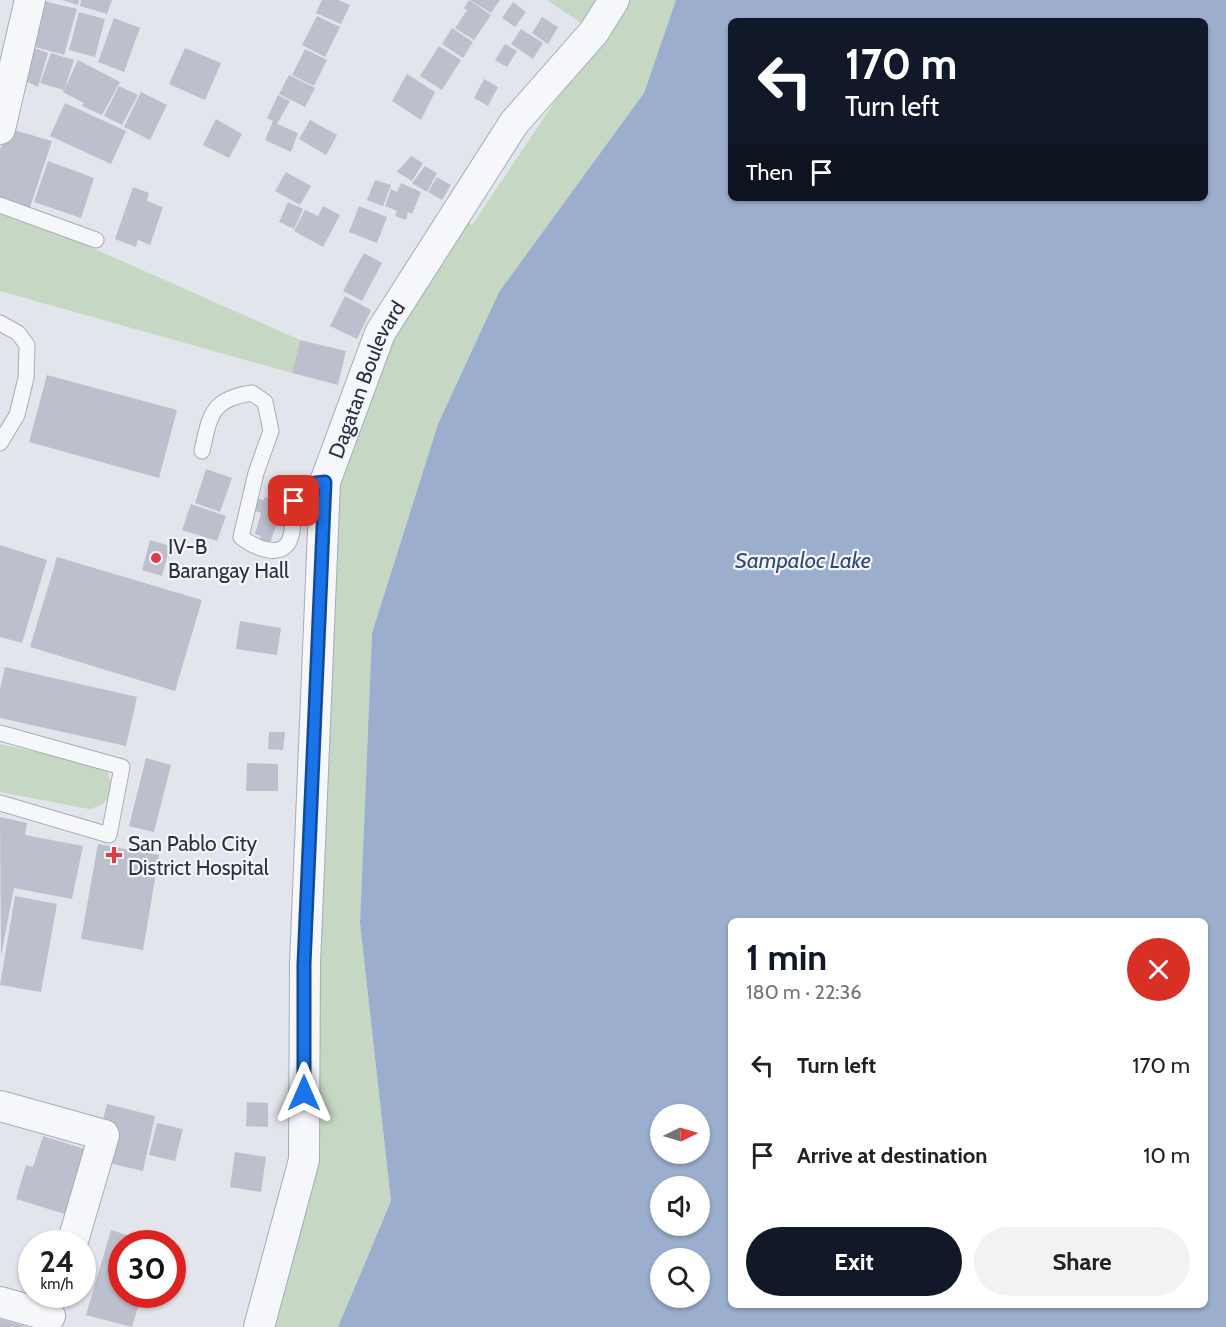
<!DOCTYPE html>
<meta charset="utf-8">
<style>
body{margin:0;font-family:Cabin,sans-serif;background:#f2f2f2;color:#202124;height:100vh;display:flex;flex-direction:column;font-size:22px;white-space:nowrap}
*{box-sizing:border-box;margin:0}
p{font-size:20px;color:#757577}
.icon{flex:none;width:33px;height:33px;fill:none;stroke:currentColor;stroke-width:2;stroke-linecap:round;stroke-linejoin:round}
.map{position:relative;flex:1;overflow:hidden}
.side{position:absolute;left:728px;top:918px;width:480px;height:390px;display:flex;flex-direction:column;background:#fff;border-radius:9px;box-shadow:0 2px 4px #0004}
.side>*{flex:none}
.hud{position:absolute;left:728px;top:18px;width:480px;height:183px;border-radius:9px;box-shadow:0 2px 4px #0004;background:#111827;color:#fff;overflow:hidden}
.needle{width:39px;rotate:85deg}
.fabs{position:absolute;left:650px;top:1104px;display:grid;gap:12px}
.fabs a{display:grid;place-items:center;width:60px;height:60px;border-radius:50%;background:#fff;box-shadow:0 2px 4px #0004;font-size:30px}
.speed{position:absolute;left:18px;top:1230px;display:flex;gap:12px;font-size:30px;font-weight:700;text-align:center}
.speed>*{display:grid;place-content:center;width:78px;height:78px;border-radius:50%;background:#fff;box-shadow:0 2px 4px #0004;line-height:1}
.speed small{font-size:15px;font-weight:400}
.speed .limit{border:9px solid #d22;background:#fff;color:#111}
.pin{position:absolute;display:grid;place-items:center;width:51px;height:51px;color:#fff;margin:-26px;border-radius:12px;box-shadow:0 3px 9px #0006}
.me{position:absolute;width:66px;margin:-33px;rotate:0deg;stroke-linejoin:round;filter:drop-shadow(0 0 4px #0008)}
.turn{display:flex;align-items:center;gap:21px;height:126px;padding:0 18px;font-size:27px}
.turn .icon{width:78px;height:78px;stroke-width:2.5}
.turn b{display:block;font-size:42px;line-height:51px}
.then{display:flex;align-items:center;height:57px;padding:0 18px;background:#0003;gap:12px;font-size:22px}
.round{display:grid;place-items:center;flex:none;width:63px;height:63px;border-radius:32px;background:#f2f2f2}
.head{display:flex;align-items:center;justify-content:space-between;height:102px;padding:0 18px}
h1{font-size:36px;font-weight:700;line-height:45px;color:#111827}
.cta{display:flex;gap:12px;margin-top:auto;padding:12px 18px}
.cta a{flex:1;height:69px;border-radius:36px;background:#111827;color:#fff;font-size:24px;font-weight:700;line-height:69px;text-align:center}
.cta a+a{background:#f2f2f2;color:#202124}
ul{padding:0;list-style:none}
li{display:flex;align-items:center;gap:18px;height:90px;padding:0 18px}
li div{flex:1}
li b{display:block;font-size:22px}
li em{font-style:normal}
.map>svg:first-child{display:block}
</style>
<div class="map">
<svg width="1226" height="1327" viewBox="0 0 1226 1327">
<rect width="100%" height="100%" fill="#e3e5ec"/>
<g fill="#c6d7c3">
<polygon points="547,0 614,0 594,32"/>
<polygon points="623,0 676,0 644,93 499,292 438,424 372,633 360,923 391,1201 338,1327 259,1327 304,1160 325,482 368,381 456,214 472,225"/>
<polygon points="0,207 300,340 292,373 0,291"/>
<path d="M0,744L105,767C116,787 113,804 89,809L0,792Z"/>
</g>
<path fill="#9caece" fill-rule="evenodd" d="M676,0H1226V1327H338L391,1201L360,923L372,633L438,424L499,292L644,93ZM730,21H1204V198H730ZM730,921H1204V1305H730ZM660,1114H699V1154H660ZM660,1186H699V1226H660ZM660,1258H699V1298H660Z"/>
<g fill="#bdc0cc">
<polygon points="40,0 77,9 64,55 28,45"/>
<polygon points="62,0 79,0 78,5"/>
<polygon points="81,0 112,0 107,14 80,6"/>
<polygon points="322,0 338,0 350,5 341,24 316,13"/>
<polygon points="469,0 491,15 474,40 455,28 467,10 464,8"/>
<polygon points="470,0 500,0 491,13"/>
<polygon points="513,2 526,12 515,27 502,18"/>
<polygon points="79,12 105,19 95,57 69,50"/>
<polygon points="317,16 340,27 325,57 302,45"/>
<polygon points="542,17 558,27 548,44 532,33"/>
<polygon points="114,18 140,28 124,72 98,62"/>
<polygon points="452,28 473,42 463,58 442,44"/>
<polygon points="521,29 543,43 533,59 511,44"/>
<polygon points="505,44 517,51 507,67 495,60"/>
<polygon points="29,46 48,53 38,87 17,77"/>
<polygon points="439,46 461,60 442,90 420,76"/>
<polygon points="185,48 221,63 205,100 169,84"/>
<polygon points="305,49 327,60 314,86 292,75"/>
<polygon points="51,53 74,60 64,90 40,83"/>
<polygon points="78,60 120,82 102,115 82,106 84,103 63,92"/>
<polygon points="407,74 435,92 421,120 392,101"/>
<polygon points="289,75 315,88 305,107 279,94"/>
<polygon points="484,79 498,87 488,106 474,98"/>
<polygon points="119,86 138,95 122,125 104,116"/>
<polygon points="141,92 167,105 150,140 124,127"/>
<polygon points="278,95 290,101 277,124 298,133 291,152 265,140 273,121 267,118"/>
<polygon points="65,103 126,131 111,164 50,136"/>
<polygon points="216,119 242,134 229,158 203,145"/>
<polygon points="310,120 337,135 326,155 299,139"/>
<polygon points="7,128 52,141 29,210 0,202 0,150"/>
<polygon points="411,156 423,163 412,181 397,172"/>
<polygon points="48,161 94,178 81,218 34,202"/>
<polygon points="425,166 437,173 427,192 412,183"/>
<polygon points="286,172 311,186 300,205 275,191"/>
<polygon points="437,177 451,185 442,200 428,192"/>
<polygon points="375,180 391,185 383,206 367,200"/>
<polygon points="401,183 421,192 412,214 408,212 406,220 395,216 397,211 385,206 391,189 397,192"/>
<polygon points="133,187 149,193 147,201 163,207 150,245 138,240 136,247 115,239"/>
<polygon points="288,202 303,209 294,229 279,222"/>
<polygon points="323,206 340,215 323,247 294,231 305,210 318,216"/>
<polygon points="359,206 387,217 377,243 349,232"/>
<polygon points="364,253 382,263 362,301 343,291"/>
<polygon points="345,296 371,310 357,339 330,326"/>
<polygon points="300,340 346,351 338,385 292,373"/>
<polygon points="47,375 177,410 159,478 29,442"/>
<polygon points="206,469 232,478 220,512 195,503"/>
<polygon points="265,497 283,503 270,544 259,541 261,536 255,534 261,513 255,511 258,499 264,500"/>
<polygon points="191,504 226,516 217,541 182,530"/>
<polygon points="150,540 170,546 162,576 142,570"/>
<polygon points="0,545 47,560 22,643 0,637"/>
<polygon points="57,557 202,600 175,691 30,647"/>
<polygon points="240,621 281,628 277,655 236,649"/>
<polygon points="5,667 137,697 126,746 0,718 0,689"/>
<polygon points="269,732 285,732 283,750 268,749"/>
<polygon points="146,758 171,765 154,832 129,826"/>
<polygon points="247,763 278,764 278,791 246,791"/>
<polygon points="0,817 27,823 25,835 83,846 72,899 14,888 1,956"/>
<polygon points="98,844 159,855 143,950 81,939"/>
<polygon points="15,896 57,904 41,992 0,985"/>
<polygon points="247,1102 268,1103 268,1127 246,1126"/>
<polygon points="107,1104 155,1116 143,1171 109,1163 101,1127"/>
<polygon points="157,1123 183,1129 175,1161 149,1155"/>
<polygon points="43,1136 85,1149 65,1214 16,1199 26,1165 33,1167"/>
<polygon points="235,1152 266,1157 261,1192 230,1187"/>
<polygon points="111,1230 154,1243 122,1244 122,1294 142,1294 132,1327 86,1315"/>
<polygon points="0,1319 25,1326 25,1327 0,1327"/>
</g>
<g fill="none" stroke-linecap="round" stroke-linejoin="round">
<g stroke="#a7abb7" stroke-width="17">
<g id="service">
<polyline points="0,205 96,240"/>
<polyline points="0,323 18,333 27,345 26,378 17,415 0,443"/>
<path d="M202,451C210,415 211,399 252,393L265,402L271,431L256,473L241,537C254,547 284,562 291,536C294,526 291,514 294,503C295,496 303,490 307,484L325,482"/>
<polyline points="0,733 122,767 109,835 0,803"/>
</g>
</g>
<g stroke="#a7abb7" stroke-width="32">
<g id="minor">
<polyline points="0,129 30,0"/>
<polyline points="0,1106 104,1135 72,1244"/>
<polyline points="0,1302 50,1316"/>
<path id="s1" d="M259,1327L304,1160L305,964L325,482L380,333L514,123L594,32L614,0"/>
</g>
</g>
<use href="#service" stroke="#f6f7fa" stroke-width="15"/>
<use href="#minor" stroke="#f6f7fa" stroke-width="30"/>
</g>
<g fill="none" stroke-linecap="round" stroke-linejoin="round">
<g stroke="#114b97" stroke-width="15">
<polyline id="route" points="294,501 307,484 325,482 304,964 304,1093"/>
</g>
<use href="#route" stroke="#1a73e8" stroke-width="10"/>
</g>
<g fill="#d94043" stroke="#f3f5f9" stroke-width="2">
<circle cx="156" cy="558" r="6"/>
<path d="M111 846h6v6h6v6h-6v6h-6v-6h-6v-6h6z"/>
</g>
<g text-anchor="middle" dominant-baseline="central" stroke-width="4.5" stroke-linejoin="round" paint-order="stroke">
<g font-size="21" fill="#293046" stroke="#f3f5f9">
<text stroke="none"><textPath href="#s1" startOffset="962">Dagatan Boulevard</textPath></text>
</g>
<g font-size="21" fill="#293046" stroke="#f3f5f9" text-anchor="start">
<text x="168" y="546">IV-B<tspan x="168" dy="24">Barangay Hall</tspan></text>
<text x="128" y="843">San Pablo City<tspan x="128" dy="24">District Hospital</tspan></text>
</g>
<g font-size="22" font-style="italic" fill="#30487d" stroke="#f3f5f9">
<text x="803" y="560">Sampaloc Lake</text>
</g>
</g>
</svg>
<div class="fabs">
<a><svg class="needle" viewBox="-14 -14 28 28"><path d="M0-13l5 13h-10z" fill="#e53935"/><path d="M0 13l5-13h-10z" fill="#757577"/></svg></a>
<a><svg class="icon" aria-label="sound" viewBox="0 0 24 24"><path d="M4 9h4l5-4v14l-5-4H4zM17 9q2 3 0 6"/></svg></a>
<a><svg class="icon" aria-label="search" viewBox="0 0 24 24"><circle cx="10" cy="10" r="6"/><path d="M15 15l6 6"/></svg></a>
</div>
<div class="speed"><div>24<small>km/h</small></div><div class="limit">30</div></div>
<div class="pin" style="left:294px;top:501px;background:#d93025"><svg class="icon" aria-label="arrive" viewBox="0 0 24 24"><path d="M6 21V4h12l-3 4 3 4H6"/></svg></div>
<svg class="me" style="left:304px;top:1093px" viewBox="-20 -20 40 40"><path d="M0-17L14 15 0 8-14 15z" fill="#1a73e8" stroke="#fff" stroke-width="4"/></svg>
<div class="hud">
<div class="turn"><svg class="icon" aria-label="left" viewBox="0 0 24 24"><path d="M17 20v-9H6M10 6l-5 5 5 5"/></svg><div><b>170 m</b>Turn left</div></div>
<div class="then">Then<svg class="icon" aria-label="arrive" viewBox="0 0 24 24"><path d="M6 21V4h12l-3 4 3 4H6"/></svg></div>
</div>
<section class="side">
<div class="head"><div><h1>1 min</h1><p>180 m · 22:36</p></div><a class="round" style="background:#d93025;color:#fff"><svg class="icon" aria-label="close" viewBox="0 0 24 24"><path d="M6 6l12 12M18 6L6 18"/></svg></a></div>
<ul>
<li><svg class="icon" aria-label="left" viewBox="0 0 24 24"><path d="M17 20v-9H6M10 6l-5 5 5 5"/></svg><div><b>Turn left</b></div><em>170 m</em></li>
<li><svg class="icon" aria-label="arrive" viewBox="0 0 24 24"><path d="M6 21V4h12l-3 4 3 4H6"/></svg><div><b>Arrive at destination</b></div><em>10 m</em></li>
</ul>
<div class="cta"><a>Exit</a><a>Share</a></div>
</section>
</div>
